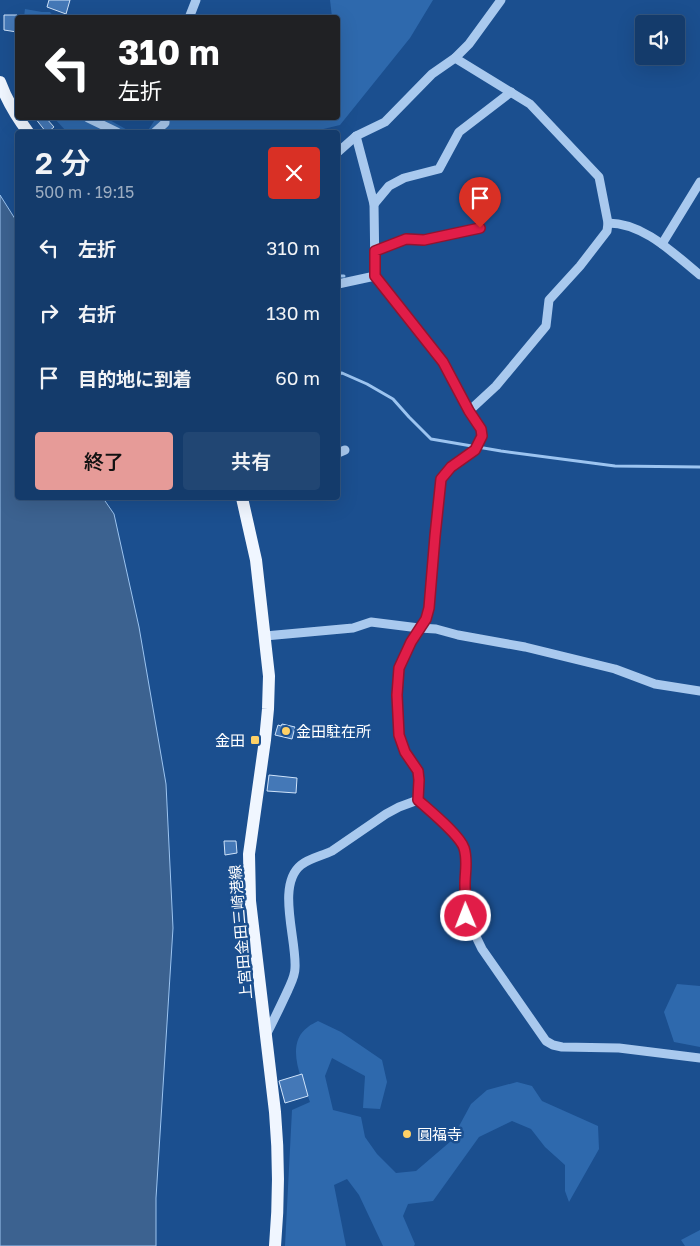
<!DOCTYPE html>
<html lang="ja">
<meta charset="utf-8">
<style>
body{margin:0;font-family:"Golos Text","Noto Sans JP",sans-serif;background:#214673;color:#f1f3f6;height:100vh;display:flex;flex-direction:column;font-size:19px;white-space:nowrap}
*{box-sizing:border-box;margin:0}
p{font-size:16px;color:#9dadc1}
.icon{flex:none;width:28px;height:28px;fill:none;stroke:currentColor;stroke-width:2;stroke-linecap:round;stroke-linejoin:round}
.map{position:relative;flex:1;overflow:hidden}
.details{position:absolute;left:15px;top:130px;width:325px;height:370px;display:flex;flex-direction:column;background:#143b6b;border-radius:5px;box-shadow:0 5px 20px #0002,0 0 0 1px #33557e}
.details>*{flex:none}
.guide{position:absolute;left:15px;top:15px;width:325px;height:105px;border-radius:5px;box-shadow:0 5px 20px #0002,0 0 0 1px #33557e;background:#202124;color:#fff;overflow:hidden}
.tools{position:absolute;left:635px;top:15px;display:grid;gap:10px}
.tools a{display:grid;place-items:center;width:50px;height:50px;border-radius:5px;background:#143b6b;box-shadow:0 5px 20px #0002,0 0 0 1px #33557e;font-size:25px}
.pin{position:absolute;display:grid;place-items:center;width:42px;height:42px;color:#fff;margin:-51px -21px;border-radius:50% 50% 50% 0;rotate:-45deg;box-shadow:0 0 5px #0007}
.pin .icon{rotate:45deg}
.me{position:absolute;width:55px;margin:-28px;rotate:359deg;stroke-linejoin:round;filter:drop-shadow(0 0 4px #0008)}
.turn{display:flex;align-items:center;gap:18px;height:105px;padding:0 20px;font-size:22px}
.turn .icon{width:65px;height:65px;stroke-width:2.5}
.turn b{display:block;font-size:35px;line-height:42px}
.round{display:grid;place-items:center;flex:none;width:52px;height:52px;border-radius:5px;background:#214673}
.head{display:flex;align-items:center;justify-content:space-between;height:85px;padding:0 20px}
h1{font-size:30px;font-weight:600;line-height:38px}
.action{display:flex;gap:10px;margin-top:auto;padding:10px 20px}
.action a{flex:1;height:58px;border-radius:5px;background:#e69b98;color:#111;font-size:20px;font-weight:600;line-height:58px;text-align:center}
.action a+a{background:#214673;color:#f1f3f6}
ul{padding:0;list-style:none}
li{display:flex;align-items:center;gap:15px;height:65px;padding:0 20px}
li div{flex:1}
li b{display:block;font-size:19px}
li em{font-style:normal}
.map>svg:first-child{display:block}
</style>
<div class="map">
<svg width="700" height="1246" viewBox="0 0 700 1246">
<rect width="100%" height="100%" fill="#1b4f8f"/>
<g fill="#2e69ad">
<polygon points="330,0 433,0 410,38 340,125 311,132 147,132 156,118 338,118 338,18 332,17"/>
<polygon points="25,9 42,12 50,12 54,17 24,17"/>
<polygon points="54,118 106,118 131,132 67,132"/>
<polygon points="677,984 700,986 700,1047 674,1042 664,1012"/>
<path d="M318,1021L341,1032L382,1060L387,1082L380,1109L363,1108L365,1076L332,1058L325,1076L333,1110L361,1117L365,1137L377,1154L396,1173L416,1171L451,1141L471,1104L487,1090L517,1082L532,1086L542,1101L598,1126L599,1149L569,1202L565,1191V1165L545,1147L531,1129L512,1121L479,1137L433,1201L408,1204L403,1216L415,1244L414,1246H383L359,1195L347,1179L334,1185L346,1246H285L292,1110L310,1102C302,1080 284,1044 308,1027C311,1024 315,1023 318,1021Z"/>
<polygon points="700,1230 700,1246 685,1246 681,1240"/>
</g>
<polygon fill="#3c6290" stroke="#9cc4f0" points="0,195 17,222 18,498 103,498 114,514 139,627 166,784 173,928 156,1198 156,1246 0,1246"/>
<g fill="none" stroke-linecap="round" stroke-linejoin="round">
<g stroke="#9cc4f0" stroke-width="3">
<polyline points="338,276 344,276"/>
<polyline points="338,374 342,373 367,384 393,399 409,417 431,439 501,451 615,466 700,467"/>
</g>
</g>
<g fill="#4478b7" stroke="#cfe3fa">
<polygon points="49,0 70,0 66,14 47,7"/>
<polygon points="4,15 17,15 17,32 4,30"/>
<polygon points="35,118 46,118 54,127 48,132 46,132"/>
<polygon points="282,724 295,727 292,739 275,735 278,725 281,726"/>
<polygon points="269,775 297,778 296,793 267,791"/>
<polygon points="224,841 236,841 237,853 225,855"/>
<polygon points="302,1074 308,1096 285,1103 279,1081"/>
</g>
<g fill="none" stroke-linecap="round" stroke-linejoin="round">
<g stroke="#a9c9ee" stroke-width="9">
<polyline points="189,18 196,0"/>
<polyline points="455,58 530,104 599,177 608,223 607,231 580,266 549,300 546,326 496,386 469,411"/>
<polyline points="88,118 117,132"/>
<polyline points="155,132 165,123 165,118"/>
<polyline points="356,136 374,204 375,276 443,362 469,411 481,429 482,436 475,450 451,467 441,479 435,536 429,608 426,619 411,642 399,668 397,695 399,735 405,752 418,771 419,780 418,800"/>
<polyline points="338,152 356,136 385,122 432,74 455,58 469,44 501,0"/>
<polyline points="374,204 389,186 404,178 439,169 459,132 511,92"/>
<path d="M608,223C644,223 674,254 700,275"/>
<polyline points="662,244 700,182"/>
<polyline points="375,251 406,239 424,240 480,228"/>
<polyline points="338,284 375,276"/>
<polyline points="338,453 345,450"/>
<polyline points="265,636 353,628 371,622 419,628 436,629 458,635 525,647 615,669 655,684 700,691"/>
<polyline points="418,800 433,813 462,843 466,856 466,916 482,949 546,1041 553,1045 562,1047 619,1048 700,1058"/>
<path d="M266,1035C274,1020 281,1005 288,990C291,983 295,976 295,968C297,940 276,885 301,865C310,858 322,856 332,851L386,814L399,807L418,800"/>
</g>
<g stroke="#f0f6ff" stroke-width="12">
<path d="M0,82C7,101 16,116 28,132"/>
<path d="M242,498L256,560L269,676L268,709L265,740L249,854L250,901L275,1112C279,1157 279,1201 275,1246"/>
</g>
</g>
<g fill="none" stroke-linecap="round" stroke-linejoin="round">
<g stroke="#92132f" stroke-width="12">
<path id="route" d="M466,916C466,905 465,894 465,884C465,872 468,860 464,848C460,835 429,810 418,800L419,780L418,771L405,752L399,735L397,695L399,668L411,642L426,619L429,608L435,536L441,479L451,467L475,450L482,436L481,429L469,411L443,362L375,276V251L406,239L424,240L480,228"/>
</g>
<use href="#route" stroke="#e11d48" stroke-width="9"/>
</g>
<g fill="#ffd166" stroke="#1b4f8f" stroke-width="2">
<circle cx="286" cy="731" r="5"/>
<rect x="250" y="735" width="10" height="10" rx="2.5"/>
<circle cx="407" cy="1134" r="5"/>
</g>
<g text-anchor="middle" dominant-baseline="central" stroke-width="5" stroke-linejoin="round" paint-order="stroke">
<g font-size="15" fill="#fff" stroke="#1b4f8f" text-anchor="start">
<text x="296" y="731">金田駐在所</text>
<text x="245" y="740" text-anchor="end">金田</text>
<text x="417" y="1134">圓福寺</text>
</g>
<g font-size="15" fill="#fff" stroke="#1b4f8f">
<text transform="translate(240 932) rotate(-95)">上宮田金田三崎港線</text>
</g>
</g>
</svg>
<div class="tools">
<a><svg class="icon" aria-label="sound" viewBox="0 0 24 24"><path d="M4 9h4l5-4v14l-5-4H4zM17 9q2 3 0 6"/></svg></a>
</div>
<div class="pin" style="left:480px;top:228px;background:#d93025"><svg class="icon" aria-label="arrive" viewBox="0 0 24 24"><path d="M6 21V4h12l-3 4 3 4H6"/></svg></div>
<svg class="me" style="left:466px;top:916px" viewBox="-20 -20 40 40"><circle r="17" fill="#e11d48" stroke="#fff" stroke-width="3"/><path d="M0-11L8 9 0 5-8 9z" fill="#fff"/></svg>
<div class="guide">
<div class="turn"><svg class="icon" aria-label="left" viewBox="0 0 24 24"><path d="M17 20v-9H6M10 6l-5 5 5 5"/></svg><div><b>310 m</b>左折</div></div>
</div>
<section class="details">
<div class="head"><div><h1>2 分</h1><p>500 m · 19:15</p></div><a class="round" style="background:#d93025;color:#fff"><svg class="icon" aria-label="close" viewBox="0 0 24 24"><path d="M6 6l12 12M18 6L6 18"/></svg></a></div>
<ul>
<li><svg class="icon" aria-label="left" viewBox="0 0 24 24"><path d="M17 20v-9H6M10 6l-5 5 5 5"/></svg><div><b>左折</b></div><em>310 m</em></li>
<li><svg class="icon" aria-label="right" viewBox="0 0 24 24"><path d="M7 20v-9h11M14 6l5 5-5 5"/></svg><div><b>右折</b></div><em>130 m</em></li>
<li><svg class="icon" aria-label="arrive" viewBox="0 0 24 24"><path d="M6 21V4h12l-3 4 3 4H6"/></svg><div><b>目的地に到着</b></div><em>60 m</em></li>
</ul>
<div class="action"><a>終了</a><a>共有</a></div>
</section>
</div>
